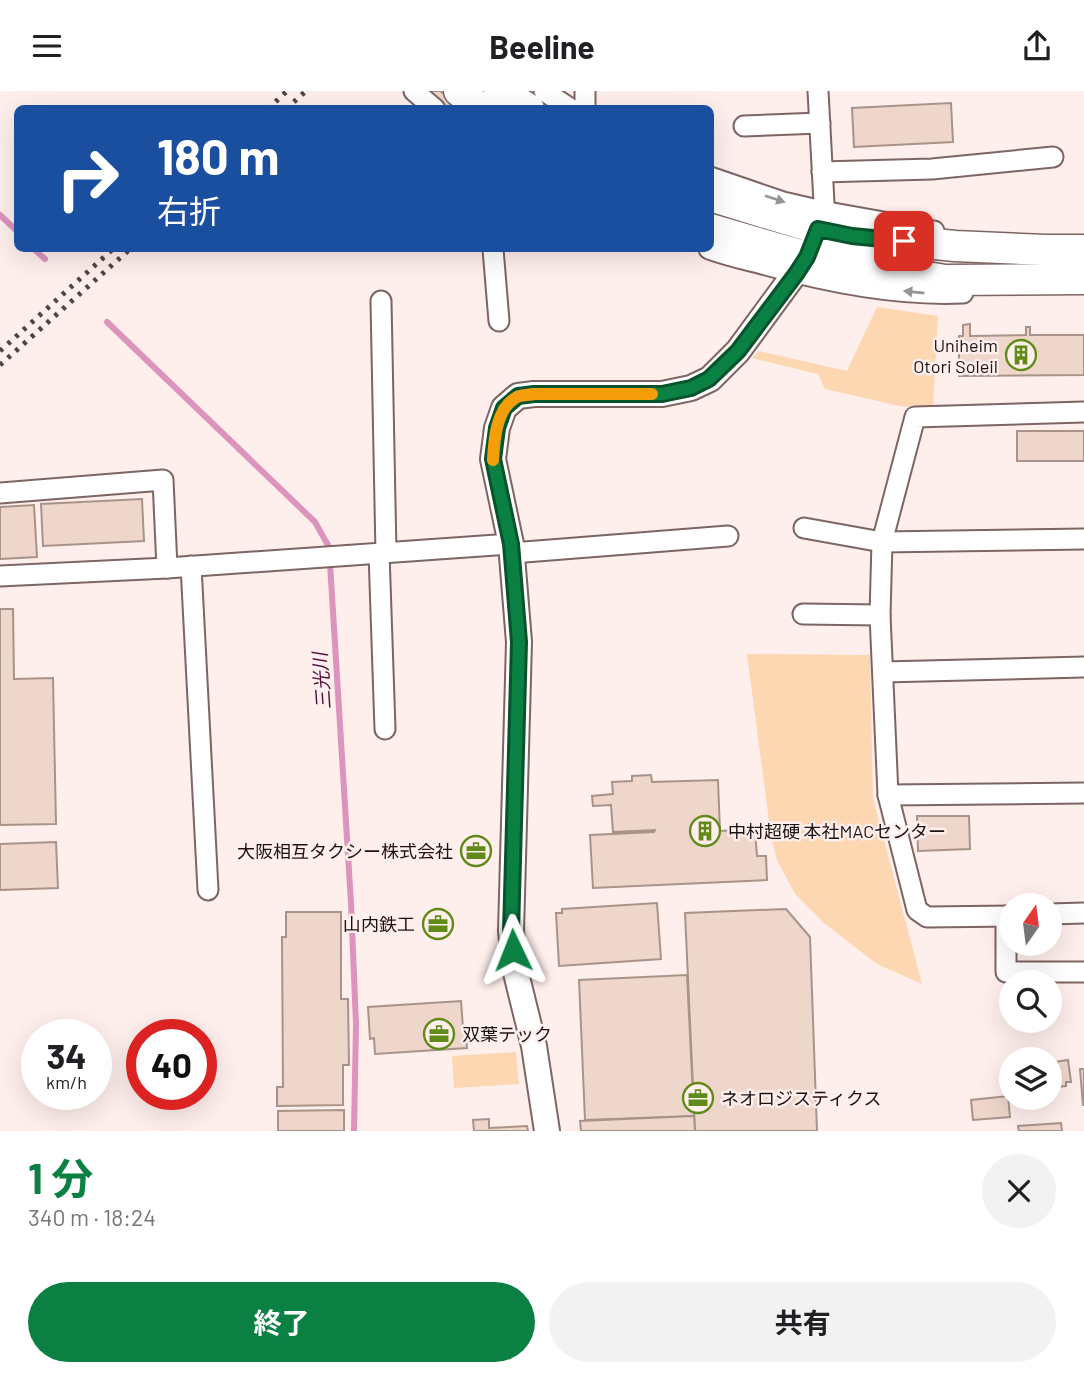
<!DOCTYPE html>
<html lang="ja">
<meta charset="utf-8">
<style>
body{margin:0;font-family:Barlow,"Noto Sans JP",sans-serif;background:#f2f2f2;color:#202124;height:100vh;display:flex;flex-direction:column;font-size:26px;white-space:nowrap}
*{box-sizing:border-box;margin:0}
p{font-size:23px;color:#757577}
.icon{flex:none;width:38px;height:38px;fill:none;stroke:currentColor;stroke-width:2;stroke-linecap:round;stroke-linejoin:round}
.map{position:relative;height:1040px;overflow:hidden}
.details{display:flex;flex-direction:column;background:#fff;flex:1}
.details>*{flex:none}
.hud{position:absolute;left:14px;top:14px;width:700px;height:147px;border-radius:10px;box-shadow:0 7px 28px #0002;background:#1a4fa0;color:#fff;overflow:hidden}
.needle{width:46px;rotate:14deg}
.fabs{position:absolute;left:999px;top:802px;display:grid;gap:14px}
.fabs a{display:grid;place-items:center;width:63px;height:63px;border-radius:50%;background:#fff;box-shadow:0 7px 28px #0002;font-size:35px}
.speed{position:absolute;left:21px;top:928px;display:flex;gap:14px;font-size:35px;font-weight:700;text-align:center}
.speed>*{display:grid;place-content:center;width:91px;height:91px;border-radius:50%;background:#fff;box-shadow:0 7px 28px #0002;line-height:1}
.speed small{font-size:18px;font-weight:400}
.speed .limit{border:10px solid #d22;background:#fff;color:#111}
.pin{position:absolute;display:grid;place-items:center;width:60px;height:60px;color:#fff;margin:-30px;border-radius:14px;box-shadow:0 4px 10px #0006}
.me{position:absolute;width:77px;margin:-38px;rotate:358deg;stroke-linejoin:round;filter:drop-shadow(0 0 5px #0008)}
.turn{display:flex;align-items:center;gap:24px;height:147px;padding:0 28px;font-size:32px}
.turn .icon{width:91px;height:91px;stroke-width:2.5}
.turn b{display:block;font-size:49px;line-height:60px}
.round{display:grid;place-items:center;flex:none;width:74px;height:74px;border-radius:37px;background:#f2f2f2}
.overview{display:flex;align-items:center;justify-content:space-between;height:119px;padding:0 28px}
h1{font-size:42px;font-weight:700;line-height:52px;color:#0b8043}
.action{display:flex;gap:14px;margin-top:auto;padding:14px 28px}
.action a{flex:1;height:80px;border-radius:42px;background:#0b8043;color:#fff;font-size:28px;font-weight:700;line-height:80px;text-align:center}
.action a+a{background:#f2f2f2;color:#202124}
header{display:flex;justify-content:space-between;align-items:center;height:91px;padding:0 28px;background:#fff;font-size:32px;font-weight:700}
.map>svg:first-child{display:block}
</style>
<header><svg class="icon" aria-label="menu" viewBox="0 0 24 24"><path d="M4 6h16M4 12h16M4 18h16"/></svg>Beeline<svg class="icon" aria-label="share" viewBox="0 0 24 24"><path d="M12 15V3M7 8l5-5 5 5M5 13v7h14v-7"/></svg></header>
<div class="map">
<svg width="1084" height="1040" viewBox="0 0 1084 1040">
<rect width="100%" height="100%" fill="#feeeec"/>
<g fill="#fcd7b2">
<polygon points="877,216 938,225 933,315 904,316 825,298 818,283 752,267 759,260 847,280"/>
<polygon points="747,563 870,564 873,707 922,893 877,873 824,832 795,803 777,769 771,745"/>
<polygon points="516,961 519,993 454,997 452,965"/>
</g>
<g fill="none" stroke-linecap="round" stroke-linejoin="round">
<g stroke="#dc93bc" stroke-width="6">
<polyline points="0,124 18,141"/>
<polyline points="34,158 45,168"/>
<polyline points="107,231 315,431 329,456 351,812 356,933 354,1040"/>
</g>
</g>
<g fill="#eed6cb" stroke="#a99389" stroke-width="2">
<polygon points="422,0 440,0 464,18 446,18"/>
<polygon points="951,12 953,51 854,56 852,17"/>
<polygon points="970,233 970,245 1026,244 1026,236 1030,236 1030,244 1084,244 1084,284 959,285 959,245 963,245 963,234"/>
<rect x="1017" y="340" width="67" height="30"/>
<polygon points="142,408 144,450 43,455 41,413"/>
<polygon points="34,414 37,466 0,468 0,416"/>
<polygon points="0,518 13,518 14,588 53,587 56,733 0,734"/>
<polygon points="651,684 652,691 718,689 720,740 755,738 757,765 766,765 767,789 593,797 590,744 654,741 655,739 613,741 611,714 593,715 592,705 613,703 612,691 632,690 632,685"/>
<polygon points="917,725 969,725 970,758 918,760"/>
<polygon points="56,751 58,797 0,799 0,753"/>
<polygon points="657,812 661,868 559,875 556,822 562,822 562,818"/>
<polygon points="786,818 810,846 817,1040 695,1040 685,822"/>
<polygon points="286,821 341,821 341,908 348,908 349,974 343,974 343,1014 277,1015 277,996 283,996 282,846 286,846"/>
<polygon points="687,884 694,1025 585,1029 579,889"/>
<polygon points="461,910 463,937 469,937 470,945 466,945 467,957 375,963 374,947 370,948 368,916"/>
<polygon points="1068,969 1071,991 1066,991 1066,995 1056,996 1054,971"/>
<polygon points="1080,978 1084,978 1084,1014 1083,1014"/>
<polygon points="1008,1005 1010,1026 973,1029 971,1009"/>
<polygon points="344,1019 344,1040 278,1040 278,1020"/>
<polygon points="694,1025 695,1040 581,1040 580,1030"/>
<polygon points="489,1028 489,1037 527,1035 528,1040 474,1040 473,1029"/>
<polygon points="1061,1032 1062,1040 1019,1040 1018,1035"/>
</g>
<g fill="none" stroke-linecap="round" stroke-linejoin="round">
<g stroke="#7c6562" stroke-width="23">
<g id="minor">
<polyline points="414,0 435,18"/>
<polyline points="544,0 571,18"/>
<polyline points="818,0 824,112 820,130"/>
<polyline points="585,18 585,0"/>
<polyline points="744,35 820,32"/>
<polyline points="822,81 932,78 1053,66"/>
<polyline points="710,86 783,111 822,120 934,140"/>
<polyline points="493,158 499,230"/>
<path d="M709,158C728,165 747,169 766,174C827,191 899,205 963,202"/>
<polyline points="381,210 386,462"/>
<polyline points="0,402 163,389 167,477"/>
<polyline points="804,437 882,451 1084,448"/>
<polyline points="379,462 385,638"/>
<polyline points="512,462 728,445"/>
<polyline points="191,475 208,799"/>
<polyline points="0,485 167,477 511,453"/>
<polyline points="803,523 880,524"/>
<polyline points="883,581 1084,576"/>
<polyline points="888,704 1084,702"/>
<polyline points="1050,823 1084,822"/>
<polyline points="1006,825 1006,881 1084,881"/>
<polyline points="1012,825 927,826 917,819 888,704 880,524 882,451 915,326 1084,321"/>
</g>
</g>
<g stroke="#7c6562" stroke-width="28">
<polyline id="tertiary" points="547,1040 534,955 515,878 511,840 519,551 511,453 493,368 497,337 504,317 518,305 534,303 662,303 691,297 710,288 738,260 807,166 813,152"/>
</g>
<g stroke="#7c6562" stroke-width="33">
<g id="primary">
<polyline points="459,0 481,18"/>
<polyline points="499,0 529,18"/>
<polyline points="710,105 818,138 852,145 955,155 1045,159 1084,159"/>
<polyline points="710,138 807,166 945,189 1084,188"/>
</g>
</g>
<use href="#minor" stroke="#fff" stroke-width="19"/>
<use href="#tertiary" stroke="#fff" stroke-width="24"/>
<use href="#primary" stroke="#fff" stroke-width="30"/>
<g stroke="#4f4443" stroke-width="5" stroke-dasharray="3.5 7" stroke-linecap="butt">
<polyline points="268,18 287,0"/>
<polyline points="286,18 306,0"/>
<polyline points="0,260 113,158"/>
<polyline points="0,274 130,158"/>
</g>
</g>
<defs><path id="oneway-solid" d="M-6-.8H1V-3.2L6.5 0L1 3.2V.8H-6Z" transform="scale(1.75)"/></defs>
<g fill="#989494">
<use href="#oneway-solid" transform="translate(775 108) rotate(18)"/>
<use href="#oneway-solid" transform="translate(914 201) rotate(-174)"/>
</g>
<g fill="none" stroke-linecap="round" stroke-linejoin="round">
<g stroke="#07532c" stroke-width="18">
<polyline id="route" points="513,859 511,841 519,551 511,453 493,368 497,337 504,317 518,305 534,303 662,303 691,297 709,288 738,260 796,183 807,166 818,138 852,145 904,150"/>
</g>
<use href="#route" stroke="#0b8043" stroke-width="12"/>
<path stroke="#f59e0b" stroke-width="12" d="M493,369C494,349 496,317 517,306C521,304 529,304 534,303H652"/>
</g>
<defs>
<g id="building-ring" transform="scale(1.575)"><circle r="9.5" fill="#feeeec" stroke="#618b18" stroke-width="1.5"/><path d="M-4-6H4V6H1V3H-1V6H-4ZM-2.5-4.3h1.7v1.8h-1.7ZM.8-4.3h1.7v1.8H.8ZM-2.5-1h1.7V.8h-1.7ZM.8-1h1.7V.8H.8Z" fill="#618b18"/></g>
<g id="office-ring" transform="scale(1.575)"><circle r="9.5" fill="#feeeec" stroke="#618b18" stroke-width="1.5"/><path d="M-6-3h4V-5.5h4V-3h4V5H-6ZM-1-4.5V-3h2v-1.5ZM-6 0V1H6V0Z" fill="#618b18"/></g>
</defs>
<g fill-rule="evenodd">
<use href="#building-ring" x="1021" y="264"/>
<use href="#building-ring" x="705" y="740"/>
<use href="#office-ring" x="476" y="760"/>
<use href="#office-ring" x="438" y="833"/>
<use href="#office-ring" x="439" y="943"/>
<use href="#office-ring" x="698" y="1007"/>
</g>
<g text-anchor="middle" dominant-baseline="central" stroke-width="5" stroke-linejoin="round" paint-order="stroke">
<g font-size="18" fill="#1b1211" stroke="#feeeec" text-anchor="end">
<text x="998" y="254">Uniheim<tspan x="998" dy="21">Otori Soleil</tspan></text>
<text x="728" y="740" text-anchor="start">中村超硬 本社MACセンター</text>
<text x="453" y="760">大阪相互タクシー株式会社</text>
<text x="415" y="833">山内鉄工</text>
<text x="462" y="943" text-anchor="start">双葉テック</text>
<text x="721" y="1007" text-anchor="start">ネオロジスティクス</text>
</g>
<g font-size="19" font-style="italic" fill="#4f0f39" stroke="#feeeec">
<text transform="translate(321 590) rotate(-94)">三光川</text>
</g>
</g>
</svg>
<div class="fabs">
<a><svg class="needle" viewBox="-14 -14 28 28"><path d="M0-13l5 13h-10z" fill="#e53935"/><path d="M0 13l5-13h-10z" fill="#757577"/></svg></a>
<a><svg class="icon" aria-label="search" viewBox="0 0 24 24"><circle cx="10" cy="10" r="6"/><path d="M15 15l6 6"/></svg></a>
<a><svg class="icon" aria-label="layers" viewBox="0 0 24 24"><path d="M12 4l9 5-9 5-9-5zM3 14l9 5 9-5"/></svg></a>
</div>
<div class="speed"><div>34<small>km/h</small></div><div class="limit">40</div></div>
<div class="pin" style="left:904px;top:150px;background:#d93025"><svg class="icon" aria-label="arrive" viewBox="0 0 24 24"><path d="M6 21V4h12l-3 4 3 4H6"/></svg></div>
<svg class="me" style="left:513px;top:859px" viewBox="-20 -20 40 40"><path d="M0-17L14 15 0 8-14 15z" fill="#0b8043" stroke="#fff" stroke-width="4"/></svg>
<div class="hud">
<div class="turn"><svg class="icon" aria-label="right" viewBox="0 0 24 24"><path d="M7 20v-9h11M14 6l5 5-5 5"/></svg><div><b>180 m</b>右折</div></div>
</div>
</div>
<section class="details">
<div class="overview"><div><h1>1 分</h1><p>340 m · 18:24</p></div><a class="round"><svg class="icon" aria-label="close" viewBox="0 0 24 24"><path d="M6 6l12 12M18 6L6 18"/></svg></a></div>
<div class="action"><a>終了</a><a>共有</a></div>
</section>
